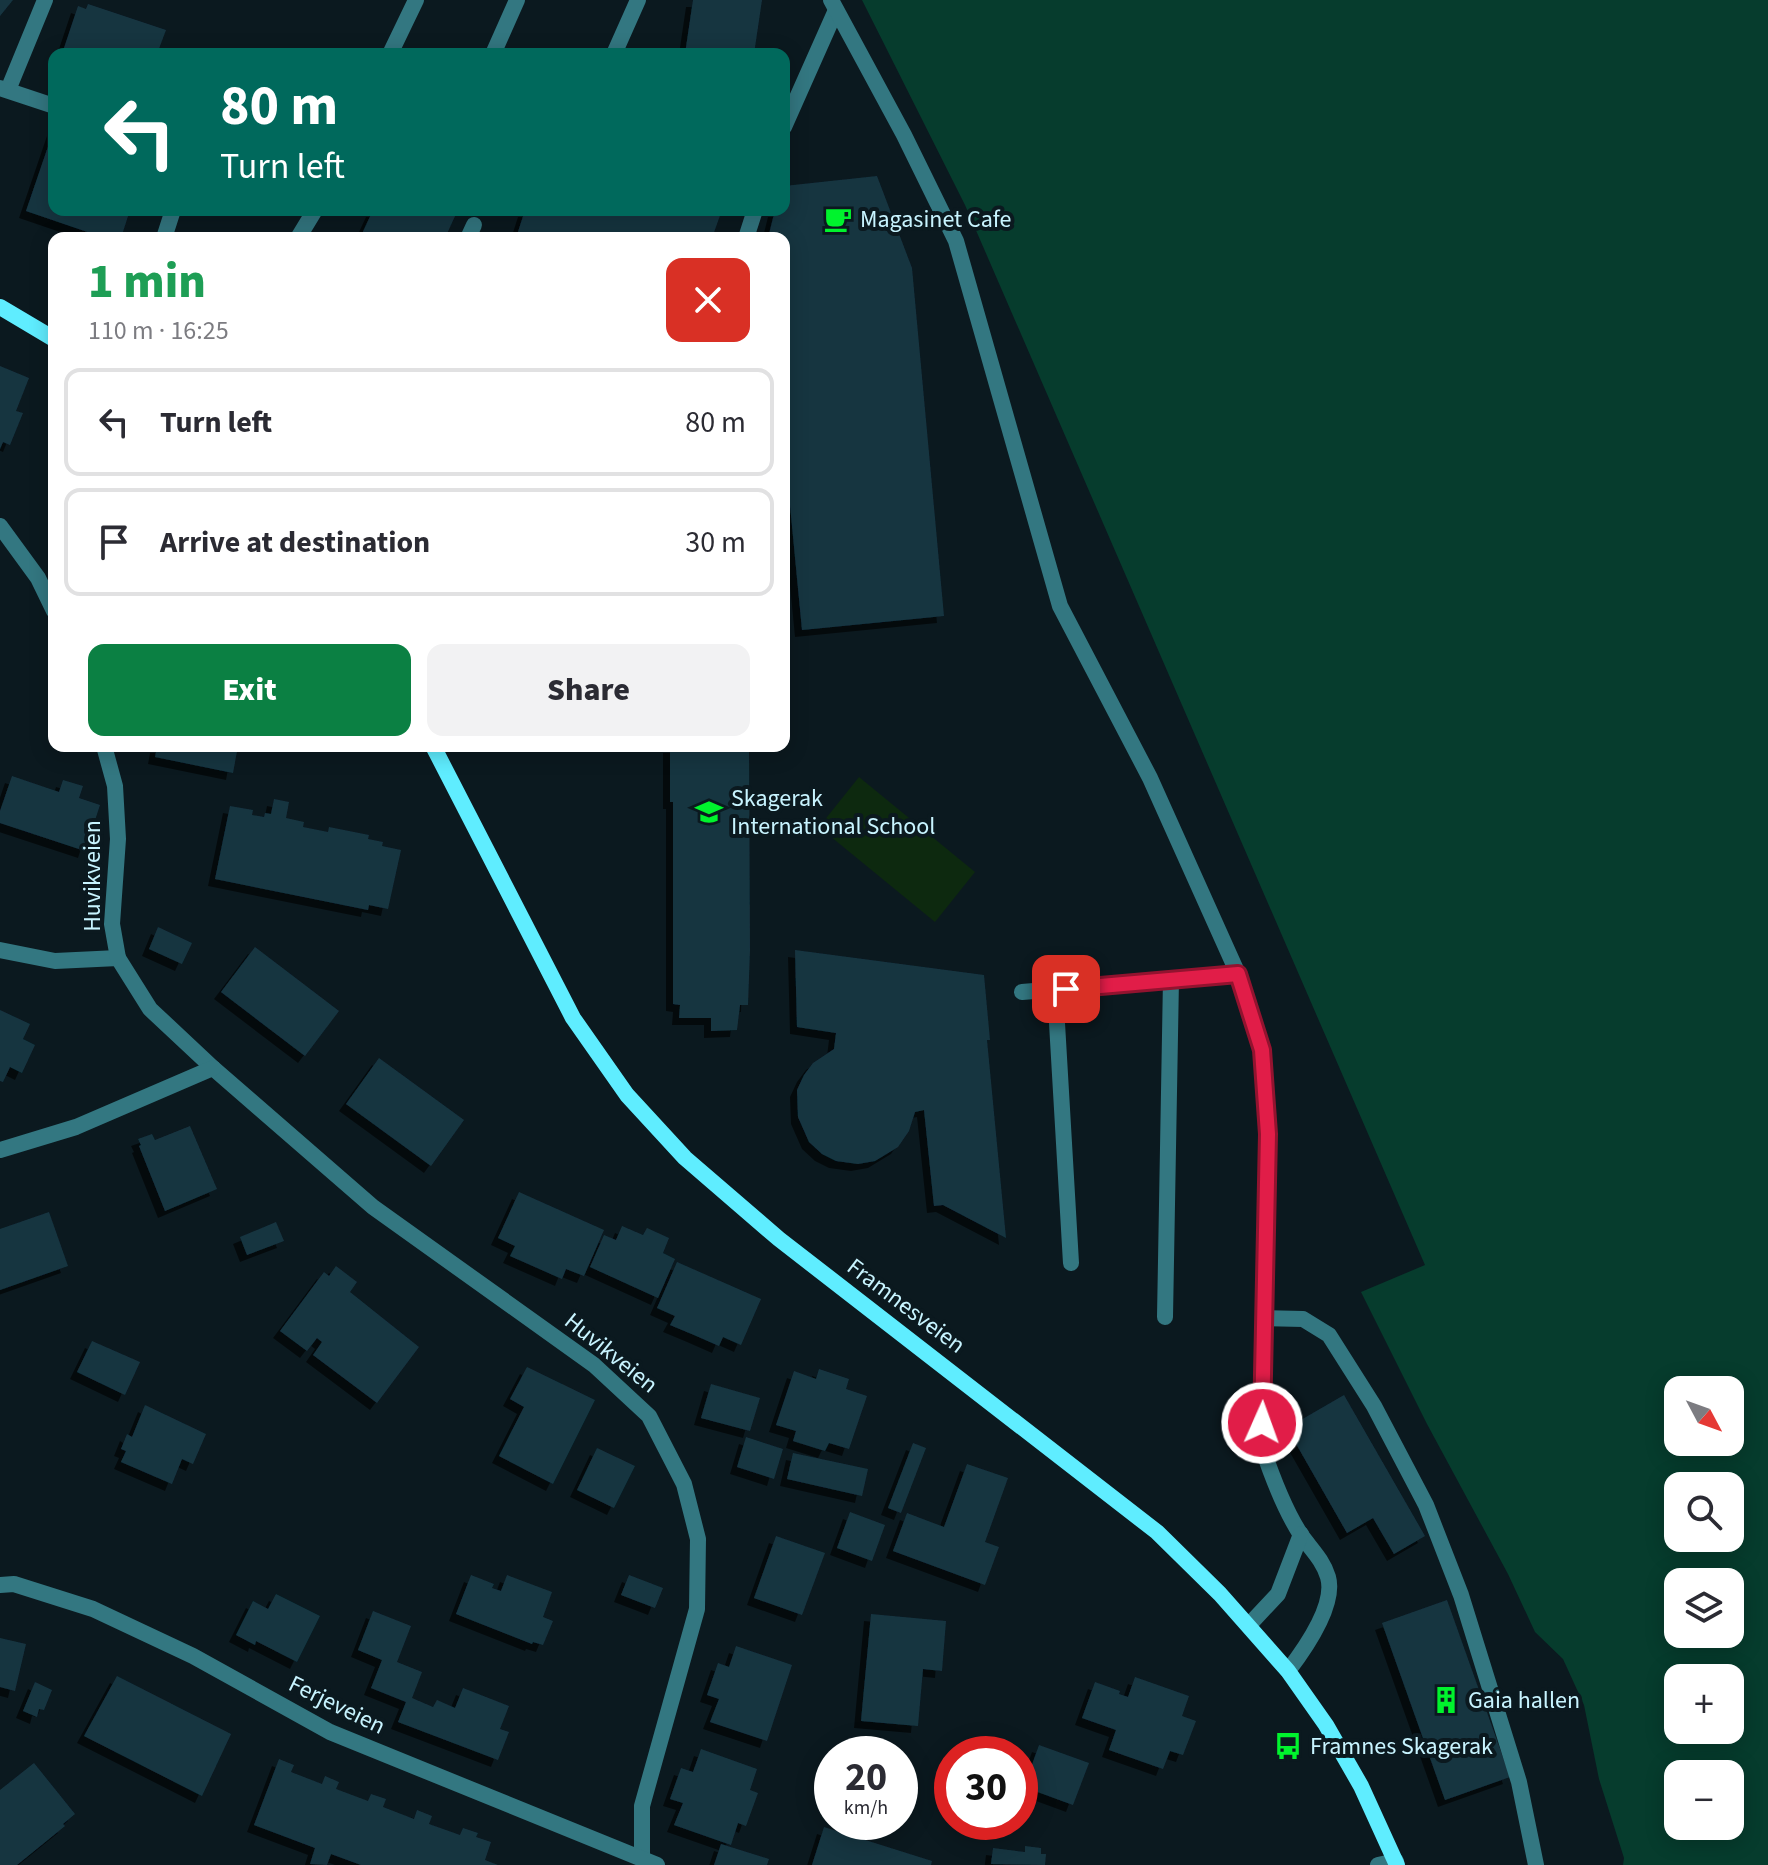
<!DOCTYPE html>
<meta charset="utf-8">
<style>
body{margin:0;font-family:"Source Sans 3",sans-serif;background:#f2f2f3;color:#2b2b33;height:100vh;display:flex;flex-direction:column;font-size:30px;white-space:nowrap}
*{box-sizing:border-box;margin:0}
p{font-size:26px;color:#7c7c81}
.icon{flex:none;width:44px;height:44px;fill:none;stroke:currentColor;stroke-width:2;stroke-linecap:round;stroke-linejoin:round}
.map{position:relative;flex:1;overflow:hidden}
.drawer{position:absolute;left:48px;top:232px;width:742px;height:520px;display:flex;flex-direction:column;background:#fff;border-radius:16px;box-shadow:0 4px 20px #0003}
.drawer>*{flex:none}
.banner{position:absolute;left:48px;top:48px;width:742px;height:168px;border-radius:16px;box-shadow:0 4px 20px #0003;background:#00695c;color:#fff;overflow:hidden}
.needle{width:52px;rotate:131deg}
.controls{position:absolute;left:1664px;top:1376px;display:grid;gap:16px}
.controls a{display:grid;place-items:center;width:80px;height:80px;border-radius:16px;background:#fff;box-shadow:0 4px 20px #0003;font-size:40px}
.speed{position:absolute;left:814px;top:1736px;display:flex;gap:16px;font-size:40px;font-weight:700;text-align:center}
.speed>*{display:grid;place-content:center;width:104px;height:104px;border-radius:50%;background:#fff;box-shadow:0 4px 20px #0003;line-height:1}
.speed small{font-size:20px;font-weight:400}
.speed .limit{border:12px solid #d22;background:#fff;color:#111}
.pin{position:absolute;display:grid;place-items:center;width:68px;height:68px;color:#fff;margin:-34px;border-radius:16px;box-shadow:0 4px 12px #0006}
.me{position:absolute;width:88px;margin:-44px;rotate:2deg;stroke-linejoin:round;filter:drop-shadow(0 0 6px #0008)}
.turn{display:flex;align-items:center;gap:28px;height:168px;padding:0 40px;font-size:36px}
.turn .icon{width:104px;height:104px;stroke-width:2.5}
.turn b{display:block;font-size:56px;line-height:68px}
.round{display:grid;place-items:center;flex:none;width:84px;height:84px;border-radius:16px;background:#f2f2f3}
.summary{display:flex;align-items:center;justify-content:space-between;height:136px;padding:0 40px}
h1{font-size:48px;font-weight:800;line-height:60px;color:#1e9e55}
.primary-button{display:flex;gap:16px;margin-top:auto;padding:16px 40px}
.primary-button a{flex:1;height:92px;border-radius:16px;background:#0b8043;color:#fff;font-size:32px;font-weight:800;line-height:92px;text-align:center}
.primary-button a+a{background:#f2f2f3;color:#2b2b33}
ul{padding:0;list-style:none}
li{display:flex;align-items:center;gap:24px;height:108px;margin:0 16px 12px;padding:0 24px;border:4px solid #e1e1e2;border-radius:16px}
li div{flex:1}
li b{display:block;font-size:30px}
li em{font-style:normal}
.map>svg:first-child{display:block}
</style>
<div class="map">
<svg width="1768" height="1865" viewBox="0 0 1768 1865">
<defs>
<filter id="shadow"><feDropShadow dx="-7" dy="7" stdDeviation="0" flood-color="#0009"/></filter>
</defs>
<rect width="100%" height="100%" fill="#0b191f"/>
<polygon fill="#0d290f" points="859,777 975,872 935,922 819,827"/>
<path fill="#063c2d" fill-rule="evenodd" d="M862,0H1768V1865H1623L1624,1858L1599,1779L1584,1705L1563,1659L1535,1632L1508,1574L1427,1424L1361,1292L1425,1265L965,205ZM1730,1390V1442H1678V1390ZM1730,1486V1538H1678V1486ZM1678,1582H1730V1634H1678ZM1678,1678H1730V1730H1678ZM1730,1774V1826H1678V1774Z"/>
<g fill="#163441" filter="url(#shadow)">
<polygon points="0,0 13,0 0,16"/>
<polygon points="693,0 762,0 754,54 685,54"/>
<polygon points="88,4 166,30 157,54 62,54 78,6 86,9"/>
<polygon points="54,129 54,210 130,210 121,238 105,238 26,211"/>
<polygon points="877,176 912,268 944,616 802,630 784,443 784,238 768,238 775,210 784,210 784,186"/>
<polygon points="373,210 447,210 456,214 445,238 360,238"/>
<polygon points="525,210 722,210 712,238 516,238"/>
<polygon points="0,366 29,378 16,411 23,413 10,445 3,442 0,449"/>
<polygon points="157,746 238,746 233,773 155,757"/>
<polygon points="670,746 749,746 750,950 748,1005 740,1005 737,1030 711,1031 711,1018 679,1018 680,1005 673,1004 673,802 670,802"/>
<polygon points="12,776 59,792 63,780 83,786 79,798 100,805 85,851 0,823 0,811"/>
<polygon points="274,799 289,802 286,818 304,822 303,827 328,832 329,827 369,835 368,839 383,842 382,846 401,850 388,909 369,905 368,910 215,879 230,806 253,810 252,815 264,817 265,813 271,814"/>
<polygon points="158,927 192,943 182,964 149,949"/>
<polygon points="255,947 339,1011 305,1056 221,992"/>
<polygon points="795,950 984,975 990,1040 987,1040 1006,1238 943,1205 934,1206 924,1110 915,1112 909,1131 898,1147 875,1161 858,1164 836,1161 822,1154 809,1142 798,1117 797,1090 804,1075 813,1063 834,1049 836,1033 797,1027"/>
<polygon points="0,1010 30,1024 23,1039 35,1045 22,1073 10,1067 3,1082 0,1081"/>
<polygon points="379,1058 464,1120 431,1166 346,1104"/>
<polygon points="190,1126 217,1189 165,1211 139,1146 141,1145 138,1139 152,1134 155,1140"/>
<polygon points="519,1192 604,1230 584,1276 566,1269 562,1279 510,1256 515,1246 498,1238"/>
<polygon points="49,1212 68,1266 0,1290 0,1229"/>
<polygon points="276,1222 284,1241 247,1255 240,1237"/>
<polygon points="622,1226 643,1235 647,1228 669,1238 663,1253 675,1259 658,1298 590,1267 604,1235 616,1240"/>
<polygon points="677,1262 761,1299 741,1345 723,1337 719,1346 694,1335 670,1325 675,1316 657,1308"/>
<polygon points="336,1266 357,1282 350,1292 419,1347 377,1403 313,1355 322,1342 317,1338 307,1351 280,1331 324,1272 329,1276"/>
<polygon points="92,1341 140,1362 125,1395 77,1372"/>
<polygon points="527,1367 595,1400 553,1484 499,1456 524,1407 510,1399"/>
<polygon points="819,1369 849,1379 846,1389 867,1396 849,1449 829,1443 825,1451 793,1441 796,1431 776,1425 794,1371 816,1379"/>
<polygon points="711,1384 760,1398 750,1431 701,1418"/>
<polygon points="1344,1395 1425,1536 1394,1554 1373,1518 1347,1533 1287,1428"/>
<polygon points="145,1405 206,1434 193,1464 182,1459 172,1484 121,1462 126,1451 121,1449 127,1434 132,1437"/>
<polygon points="746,1437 783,1449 774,1479 737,1467"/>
<polygon points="913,1443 926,1448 901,1513 888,1508"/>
<polygon points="597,1448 635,1466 614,1508 577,1490"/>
<polygon points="793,1453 868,1469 862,1496 787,1479"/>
<polygon points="967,1464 1008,1478 985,1542 999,1547 985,1585 893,1551 907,1513 944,1527"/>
<polygon points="850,1512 885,1525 872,1561 837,1548"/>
<polygon points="776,1536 825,1553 802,1615 754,1598"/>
<polygon points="471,1575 494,1584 492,1588 501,1591 507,1575 552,1592 543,1617 553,1621 543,1645 533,1642 532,1644 456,1614"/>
<polygon points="629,1575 663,1588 655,1608 621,1595"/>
<polygon points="276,1594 320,1616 297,1662 256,1641 255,1645 236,1635 253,1601 268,1609"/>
<polygon points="1447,1600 1510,1777 1445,1800 1382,1623"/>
<polygon points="373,1611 411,1626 397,1662 422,1672 412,1698 433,1707 437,1700 455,1708 463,1688 509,1706 500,1729 509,1732 498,1760 398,1722 406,1702 371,1688 382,1660 358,1650"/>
<polygon points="871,1614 946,1621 942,1671 923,1669 918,1726 861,1721"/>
<polygon points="0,1638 26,1644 15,1691 0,1687"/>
<polygon points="736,1646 792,1665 767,1741 710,1722 719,1699 707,1695 718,1663 729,1667"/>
<polygon points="117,1676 231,1734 202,1796 84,1736"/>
<polygon points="1135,1677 1189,1696 1182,1716 1196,1721 1183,1755 1170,1751 1163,1769 1109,1750 1116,1730 1082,1718 1095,1682 1120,1691 1119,1694 1128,1697"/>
<polygon points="35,1682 52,1690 44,1710 39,1709 37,1717 23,1711"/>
<polygon points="1039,1745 1089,1763 1073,1805 1024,1787"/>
<polygon points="701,1749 757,1769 750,1790 758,1793 746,1826 738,1823 731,1845 674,1825 683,1803 670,1799 681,1768 693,1772"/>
<polygon points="279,1759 294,1765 291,1772 322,1784 325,1776 339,1782 336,1789 368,1801 371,1794 386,1799 383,1807 414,1819 417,1810 432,1816 429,1824 460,1835 463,1828 478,1833 476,1837 491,1842 485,1860 498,1865 361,1865 331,1854 327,1865 310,1864 315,1848 254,1825"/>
<polygon points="34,1763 75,1814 63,1824 65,1826 17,1865 0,1865 0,1790"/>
<polygon points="824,1827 932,1861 931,1865 812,1865"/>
<polygon points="721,1844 769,1859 767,1865 714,1865"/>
<polygon points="1025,1846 1041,1848 1041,1854 1046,1854 1045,1865 991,1864 993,1848 1025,1852"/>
</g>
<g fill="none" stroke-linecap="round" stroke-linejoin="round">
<g stroke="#337781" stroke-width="16">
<polyline points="493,54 517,0"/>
<polyline points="614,54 638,0"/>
<polyline points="8,90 45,0"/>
<polyline points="784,127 836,10"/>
<polyline points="164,238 173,210"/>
<polyline points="468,238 474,225"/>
<polyline points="746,238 755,210"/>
<polyline points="0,950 55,961 118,958"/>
<polyline points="1055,989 1071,1263"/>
<polyline points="1022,992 1238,974"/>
<polyline points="1165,1317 1171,979"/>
<polyline points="1265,1318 1303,1319 1329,1335 1374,1406 1426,1505 1461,1595 1519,1782 1536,1865"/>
</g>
<g stroke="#337781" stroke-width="16">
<path d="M831,0L904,135L956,241L1060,606L1150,778L1238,974L1262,1050L1268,1134L1261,1444C1271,1474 1284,1509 1301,1535C1311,1549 1323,1560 1328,1577C1336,1605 1304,1650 1288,1671"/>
<polyline points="390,54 416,0"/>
<polyline points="0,88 54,106"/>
<polyline points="298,238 315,210"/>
<polyline points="0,526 38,578 54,611"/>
<polyline points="104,746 115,786 118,839 112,924 118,958 150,1009 213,1068 373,1207 594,1365 649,1416 684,1484 698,1539 697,1609 642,1806 642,1858 645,1865"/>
<polyline points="0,1150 76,1127 213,1068"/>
<polyline points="0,1585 14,1584 93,1609 193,1656 330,1732 657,1865"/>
<polyline points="1249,1625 1278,1594 1301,1534"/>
<polyline points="1378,1865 1396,1861"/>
</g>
<g stroke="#5fedff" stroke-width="16">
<polyline points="0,307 54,339"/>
<polyline points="433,746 573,1018 627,1095 685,1158 779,1239 1157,1532 1220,1594 1288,1671 1326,1725 1361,1786 1397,1865"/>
</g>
</g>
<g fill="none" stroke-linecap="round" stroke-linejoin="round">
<g stroke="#92132f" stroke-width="20">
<polyline id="route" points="1066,989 1238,974 1262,1050 1268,1134 1262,1423"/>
</g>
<use href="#route" stroke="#e11d48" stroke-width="14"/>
</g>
<defs>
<g id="cafe-bare" transform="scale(2.16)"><path d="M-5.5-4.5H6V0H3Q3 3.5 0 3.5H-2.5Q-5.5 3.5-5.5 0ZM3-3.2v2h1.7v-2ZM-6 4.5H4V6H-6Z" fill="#00f32d" stroke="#0b191f" stroke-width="2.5" paint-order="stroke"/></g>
<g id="school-bare" transform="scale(2.16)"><path d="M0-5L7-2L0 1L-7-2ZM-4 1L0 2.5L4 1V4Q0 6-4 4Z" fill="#00f32d" stroke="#0b191f" stroke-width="2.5" paint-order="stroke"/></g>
<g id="building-bare" transform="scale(2.16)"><path d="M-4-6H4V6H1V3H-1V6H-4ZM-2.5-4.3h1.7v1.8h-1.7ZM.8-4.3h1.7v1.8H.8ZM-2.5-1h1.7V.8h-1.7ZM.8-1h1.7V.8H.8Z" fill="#00f32d" stroke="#0b191f" stroke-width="2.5" paint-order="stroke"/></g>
<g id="bus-bare" transform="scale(2.16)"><path d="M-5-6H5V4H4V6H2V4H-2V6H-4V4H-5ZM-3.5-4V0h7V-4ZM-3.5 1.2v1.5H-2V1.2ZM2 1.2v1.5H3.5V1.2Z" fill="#00f32d" stroke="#0b191f" stroke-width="2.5" paint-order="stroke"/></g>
</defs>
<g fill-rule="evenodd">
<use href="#cafe-bare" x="838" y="219"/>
<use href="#school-bare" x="709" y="812"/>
<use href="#building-bare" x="1446" y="1700"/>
<use href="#bus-bare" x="1288" y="1746"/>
</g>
<g text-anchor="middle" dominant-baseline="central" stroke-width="8" stroke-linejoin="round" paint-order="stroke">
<g font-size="24" fill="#c8f4ff" stroke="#0b191f" text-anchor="start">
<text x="860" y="219">Magasinet Cafe</text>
<text x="731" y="798">Skagerak<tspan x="731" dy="28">International School</tspan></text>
<text x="1468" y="1700">Gaia hallen</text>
<text x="1310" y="1746">Framnes Skagerak</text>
</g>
<g font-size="24" fill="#c8f4ff" stroke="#0b191f">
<text transform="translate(92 876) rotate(-90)">Huvikveien</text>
<text transform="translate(906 1306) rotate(37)">Framnesveien</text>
<text transform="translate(611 1353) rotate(39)">Huvikveien</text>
<text transform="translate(337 1705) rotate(26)">Ferjeveien</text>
</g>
</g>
</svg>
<div class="controls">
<a><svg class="needle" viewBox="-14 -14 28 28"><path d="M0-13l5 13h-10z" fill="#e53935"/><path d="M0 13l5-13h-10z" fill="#7c7c81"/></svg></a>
<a><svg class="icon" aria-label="search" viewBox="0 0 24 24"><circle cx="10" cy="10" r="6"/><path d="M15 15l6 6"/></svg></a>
<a><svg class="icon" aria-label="layers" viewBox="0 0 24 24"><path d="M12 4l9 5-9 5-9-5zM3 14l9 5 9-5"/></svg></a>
<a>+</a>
<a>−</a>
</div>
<div class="speed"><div>20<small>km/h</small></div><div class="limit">30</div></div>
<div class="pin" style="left:1066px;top:989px;background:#d93025"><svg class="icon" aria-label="arrive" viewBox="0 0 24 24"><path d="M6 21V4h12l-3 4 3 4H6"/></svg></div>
<svg class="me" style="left:1262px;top:1423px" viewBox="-20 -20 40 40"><circle r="17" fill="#e11d48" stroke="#fff" stroke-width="3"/><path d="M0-11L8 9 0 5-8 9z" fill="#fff"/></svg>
<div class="banner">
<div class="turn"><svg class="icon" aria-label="left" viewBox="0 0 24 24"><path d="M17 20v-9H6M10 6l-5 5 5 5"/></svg><div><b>80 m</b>Turn left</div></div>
</div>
<section class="drawer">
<div class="summary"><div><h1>1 min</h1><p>110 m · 16:25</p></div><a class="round" style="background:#d93025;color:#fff"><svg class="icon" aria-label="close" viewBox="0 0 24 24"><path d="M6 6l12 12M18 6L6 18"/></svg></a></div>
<ul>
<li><svg class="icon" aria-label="left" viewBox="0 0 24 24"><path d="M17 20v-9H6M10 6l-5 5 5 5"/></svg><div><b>Turn left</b></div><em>80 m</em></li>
<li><svg class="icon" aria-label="arrive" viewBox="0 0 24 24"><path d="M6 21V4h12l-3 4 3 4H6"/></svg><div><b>Arrive at destination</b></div><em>30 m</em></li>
</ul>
<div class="primary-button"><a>Exit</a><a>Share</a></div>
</section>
</div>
